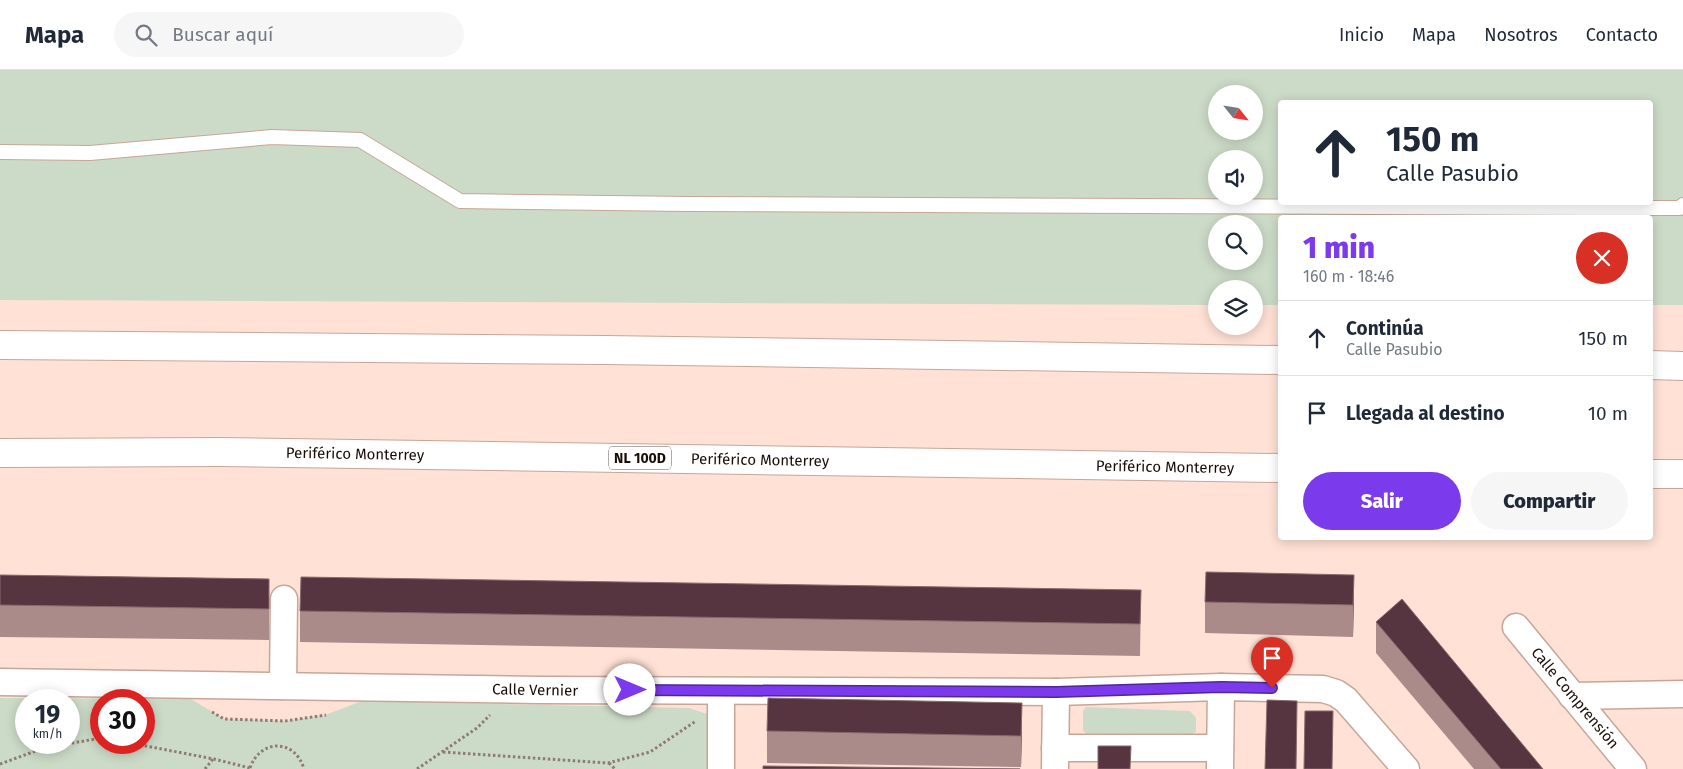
<!DOCTYPE html>
<html lang="es">
<meta charset="utf-8">
<style>
body{margin:0;font-family:"Fira Sans",sans-serif;background:#f6f6f7;color:#1f2937;height:100vh;display:flex;flex-direction:column;font-size:19px;white-space:nowrap}
*{box-sizing:border-box;margin:0}
p{font-size:16px;color:#747a83}
.icon{flex:none;width:28px;height:28px;fill:none;stroke:currentColor;stroke-width:2;stroke-linecap:round;stroke-linejoin:round}
.map{position:relative;flex:1;overflow:hidden}
.details{position:absolute;left:1278px;top:145px;width:375px;height:325px;display:flex;flex-direction:column;background:#fff;border-radius:5px;box-shadow:0 2px 12px #0003}
.details>*{flex:none}
.banner{position:absolute;left:1278px;top:30px;width:375px;height:105px;border-radius:5px;box-shadow:0 2px 12px #0003;background:#fff;color:#1f2937;overflow:hidden}
.needle{width:32px;rotate:120deg}
.fabs{position:absolute;left:1208px;top:15px;display:grid;gap:10px}
.fabs a{display:grid;place-items:center;width:55px;height:55px;border-radius:50%;background:#fff;box-shadow:0 2px 12px #0003;font-size:25px}
.speed{position:absolute;left:15px;top:619px;display:flex;gap:10px;font-size:25px;font-weight:700;text-align:center}
.speed>*{display:grid;place-content:center;width:65px;height:65px;border-radius:50%;background:#fff;box-shadow:0 2px 12px #0003;line-height:1}
.speed small{font-size:12px;font-weight:400}
.speed .limit{border:8px solid #d22;background:#fff;color:#111}
.pin{position:absolute;display:grid;place-items:center;width:42px;height:42px;color:#fff;margin:-51px -21px;border-radius:50% 50% 50% 0;rotate:-45deg;box-shadow:0 0 5px #0007}
.pin .icon{rotate:45deg}
.me{position:absolute;width:55px;margin:-28px;rotate:90deg;stroke-linejoin:round;filter:drop-shadow(0 0 4px #0008)}
.turn{display:flex;align-items:center;gap:18px;height:105px;padding:0 25px;font-size:22px}
.turn .icon{width:65px;height:65px;stroke-width:2.5}
.turn b{display:block;font-size:35px;line-height:42px}
.round{display:grid;place-items:center;flex:none;width:52px;height:52px;border-radius:26px;background:#f6f6f7}
.head{display:flex;align-items:center;justify-content:space-between;height:85px;padding:0 25px}
h1{font-size:30px;font-weight:800;line-height:38px;color:#7c3aed}
.action{display:flex;gap:10px;margin-top:auto;padding:10px 25px}
.action a{flex:1;height:58px;border-radius:30px;background:#7c3aed;color:#fff;font-size:20px;font-weight:800;line-height:58px;text-align:center}
.action a+a{background:#f6f6f7;color:#1f2937}
ul{padding:0;list-style:none}
li{display:flex;align-items:center;gap:15px;height:75px;padding:0 25px;border-top:1px solid #e0e1e3}
li div{flex:1}
li b{display:block;font-size:19px}
li em{font-style:normal}
header{display:flex;align-items:center;gap:30px;box-sizing:border-box;height:70px;padding:0 25px;background:#fff;border-bottom:1px solid #e0e1e3}
header strong{font-size:24px}
nav{display:flex;gap:28px;margin-inline-start:auto;font-size:18px}
.search{width:350px;height:45px;background:#f6f6f7;display:flex;align-items:center;gap:12px;box-sizing:border-box;padding:0 18px;border-radius:28px;color:#747a83;font-size:19px}
.map>svg:first-child{display:block}
</style>
<header>
<strong>Mapa</strong>
<div class="search"><svg class="icon" aria-label="search" viewBox="0 0 24 24"><circle cx="10" cy="10" r="6"/><path d="M15 15l6 6"/></svg>Buscar aquí</div>
<nav><a>Inicio</a><a>Mapa</a><a>Nosotros</a><a>Contacto</a></nav>
</header>
<div class="map">
<svg width="1683" height="699" viewBox="0 0 1683 699">
<rect width="100%" height="100%" fill="#ffe1d5"/>
<g fill="#ccdbc7" fill-rule="evenodd">
<path d="M0,0H1683V235H1650V148H1280V235H1254V219H1216V235L0,230ZM1216,24H1254V61H1216ZM1280,32H1650V132H1280ZM1216,89H1254V126H1216ZM1216,154H1254V191H1216Z"/>
<path d="M0,628L191,629L224,649L285,651L325,645L362,631L689,638L707,644V699H0ZM26,630H69V672H26ZM101,630H144V672H101Z"/>
<polygon points="1086,637 1190,641 1196,648 1196,662 1187,667 1088,666 1083,660 1083,641"/>
</g>
<g fill="none" stroke-linecap="round" stroke-linejoin="round">
<g stroke="#c8a697" stroke-width="16">
<polyline id="service" points="0,82 90,83 272,67 360,70 460,131 689,134 1585,138 1680,138 1683,135"/>
</g>
<g stroke="#c8a697" stroke-width="29">
<g id="minor">
<polyline points="1516,557 1633,699"/>
<polyline points="0,612 539,620 1056,622 1221,617 1323,619 1336,623 1346,630 1406,699"/>
<polyline points="283,616 284,529"/>
<polyline points="721,621 721,699"/>
<polyline points="1572,626 1683,624"/>
<polyline points="1055,678 1220,678"/>
<polyline points="1055,699 1056,622"/>
<polyline points="1220,699 1221,617"/>
</g>
</g>
<g stroke="#c8a697" stroke-width="30">
<g id="motorway">
<polyline points="0,275 604,280 1280,290"/>
<polyline points="1650,295 1683,296"/>
<polyline points="0,383 221,382 1280,398"/>
<polyline points="1650,404 1683,404"/>
</g>
</g>
<g stroke="#907b72" stroke-width="3" stroke-dasharray="2.5 2.5" stroke-linecap="butt">
<polyline points="212,642 224,649 285,651 326,645"/>
<polyline points="125,672 214,689 250,698"/>
<polyline points="443,682 608,693 650,682 696,651"/>
<polyline points="609,693 615,699"/>
<polyline points="0,694 44,678 101,668"/>
<path d="M250,698C260,669 295,668 304,699"/>
<polyline points="205,699 213,689"/>
<polyline points="417,699 477,658 490,645"/>
</g>
<use href="#service" stroke="#fff" stroke-width="14"/>
<use href="#minor" stroke="#fff" stroke-width="26"/>
<use href="#motorway" stroke="#fff" stroke-width="28"/>
</g>
<g fill="#aa8b8a">
<polygon points="0,505 269,509 269,570 0,567"/>
<polygon points="1354,505 1353,567 1205,563 1205,532"/>
<polygon points="1141,520 1140,586 300,572 300,541"/>
<polygon points="1376,552 1543,699 1474,699 1376,583"/>
<polygon points="767,661 1022,664 1021,697 767,693"/>
</g>
<g fill="#89696d">
<polygon points="1354,505 1354,537 1353,567 1353,535"/>
<polygon points="1022,633 1022,664 1021,697 1021,666"/>
</g>
<g fill="#563540" stroke="#89696d">
<polygon points="1206,502 1354,505 1353,535 1205,532"/>
<polygon points="0,505 269,509 269,539 0,535"/>
<polygon points="301,507 1141,520 1140,554 300,541"/>
<polygon points="1402,529 1543,699 1501,699 1376,552"/>
<polygon points="768,628 1022,633 1021,666 767,661"/>
<polygon points="1267,630 1297,631 1296,699 1265,699"/>
<polygon points="1305,641 1333,641 1332,699 1304,699"/>
<polygon points="1098,676 1131,676 1130,699 1098,699"/>
<polygon points="763,696 1020,699 763,699"/>
</g>
<g fill="none" stroke-linecap="round" stroke-linejoin="round">
<g stroke="#51269a" stroke-width="12">
<polyline id="route" points="630,620 1056,622 1221,617 1272,618"/>
</g>
<use href="#route" stroke="#7c3aed" stroke-width="9"/>
</g>
<g text-anchor="middle" dominant-baseline="central" stroke-width="5" stroke-linejoin="round" paint-order="stroke">
<rect fill="#fff" stroke="#5e5652" stroke-width="1" x="609" y="376.5" width="62" height="23" rx="4"/>
<g font-size="14" font-weight="bold" fill="#190d08">
<text x="640" y="388">NL 100D</text>
</g>
<g font-size="15" fill="#190d08" stroke="#fff">
<text transform="translate(355 384) rotate(1)">Periférico Monterrey</text>
<text transform="translate(760 390) rotate(1)">Periférico Monterrey</text>
<text transform="translate(1165 397) rotate(1)">Periférico Monterrey</text>
<text transform="translate(535 620) rotate(1)">Calle Vernier</text>
<text transform="translate(1575 628) rotate(50)">Calle Comprensión</text>
</g>
</g>
</svg>
<div class="fabs">
<a><svg class="needle" viewBox="-14 -14 28 28"><path d="M0-13l5 13h-10z" fill="#e53935"/><path d="M0 13l5-13h-10z" fill="#747a83"/></svg></a>
<a><svg class="icon" aria-label="sound" viewBox="0 0 24 24"><path d="M4 9h4l5-4v14l-5-4H4zM17 9q2 3 0 6"/></svg></a>
<a><svg class="icon" aria-label="search" viewBox="0 0 24 24"><circle cx="10" cy="10" r="6"/><path d="M15 15l6 6"/></svg></a>
<a><svg class="icon" aria-label="layers" viewBox="0 0 24 24"><path d="M12 4l9 5-9 5-9-5zM3 14l9 5 9-5"/></svg></a>
</div>
<div class="speed"><div>19<small>km/h</small></div><div class="limit">30</div></div>
<div class="pin" style="left:1272px;top:618px;background:#d93025"><svg class="icon" aria-label="arrive" viewBox="0 0 24 24"><path d="M6 21V4h12l-3 4 3 4H6"/></svg></div>
<svg class="me" style="left:630px;top:620px" viewBox="-20 -20 40 40"><circle r="19" fill="#fff"/><path d="M0-13L10 11 0 6-10 11z" fill="#7c3aed"/></svg>
<div class="banner">
<div class="turn"><svg class="icon" aria-label="ahead" viewBox="0 0 24 24"><path d="M12 20V5M6 11l6-6 6 6"/></svg><div><b>150 m</b>Calle Pasubio</div></div>
</div>
<section class="details">
<div class="head"><div><h1>1 min</h1><p>160 m · 18:46</p></div><a class="round" style="background:#d93025;color:#fff"><svg class="icon" aria-label="close" viewBox="0 0 24 24"><path d="M6 6l12 12M18 6L6 18"/></svg></a></div>
<ul>
<li><svg class="icon" aria-label="ahead" viewBox="0 0 24 24"><path d="M12 20V5M6 11l6-6 6 6"/></svg><div><b>Continúa</b><p>Calle Pasubio</p></div><em>150 m</em></li>
<li><svg class="icon" aria-label="arrive" viewBox="0 0 24 24"><path d="M6 21V4h12l-3 4 3 4H6"/></svg><div><b>Llegada al destino</b></div><em>10 m</em></li>
</ul>
<div class="action"><a>Salir</a><a>Compartir</a></div>
</section>
</div>
